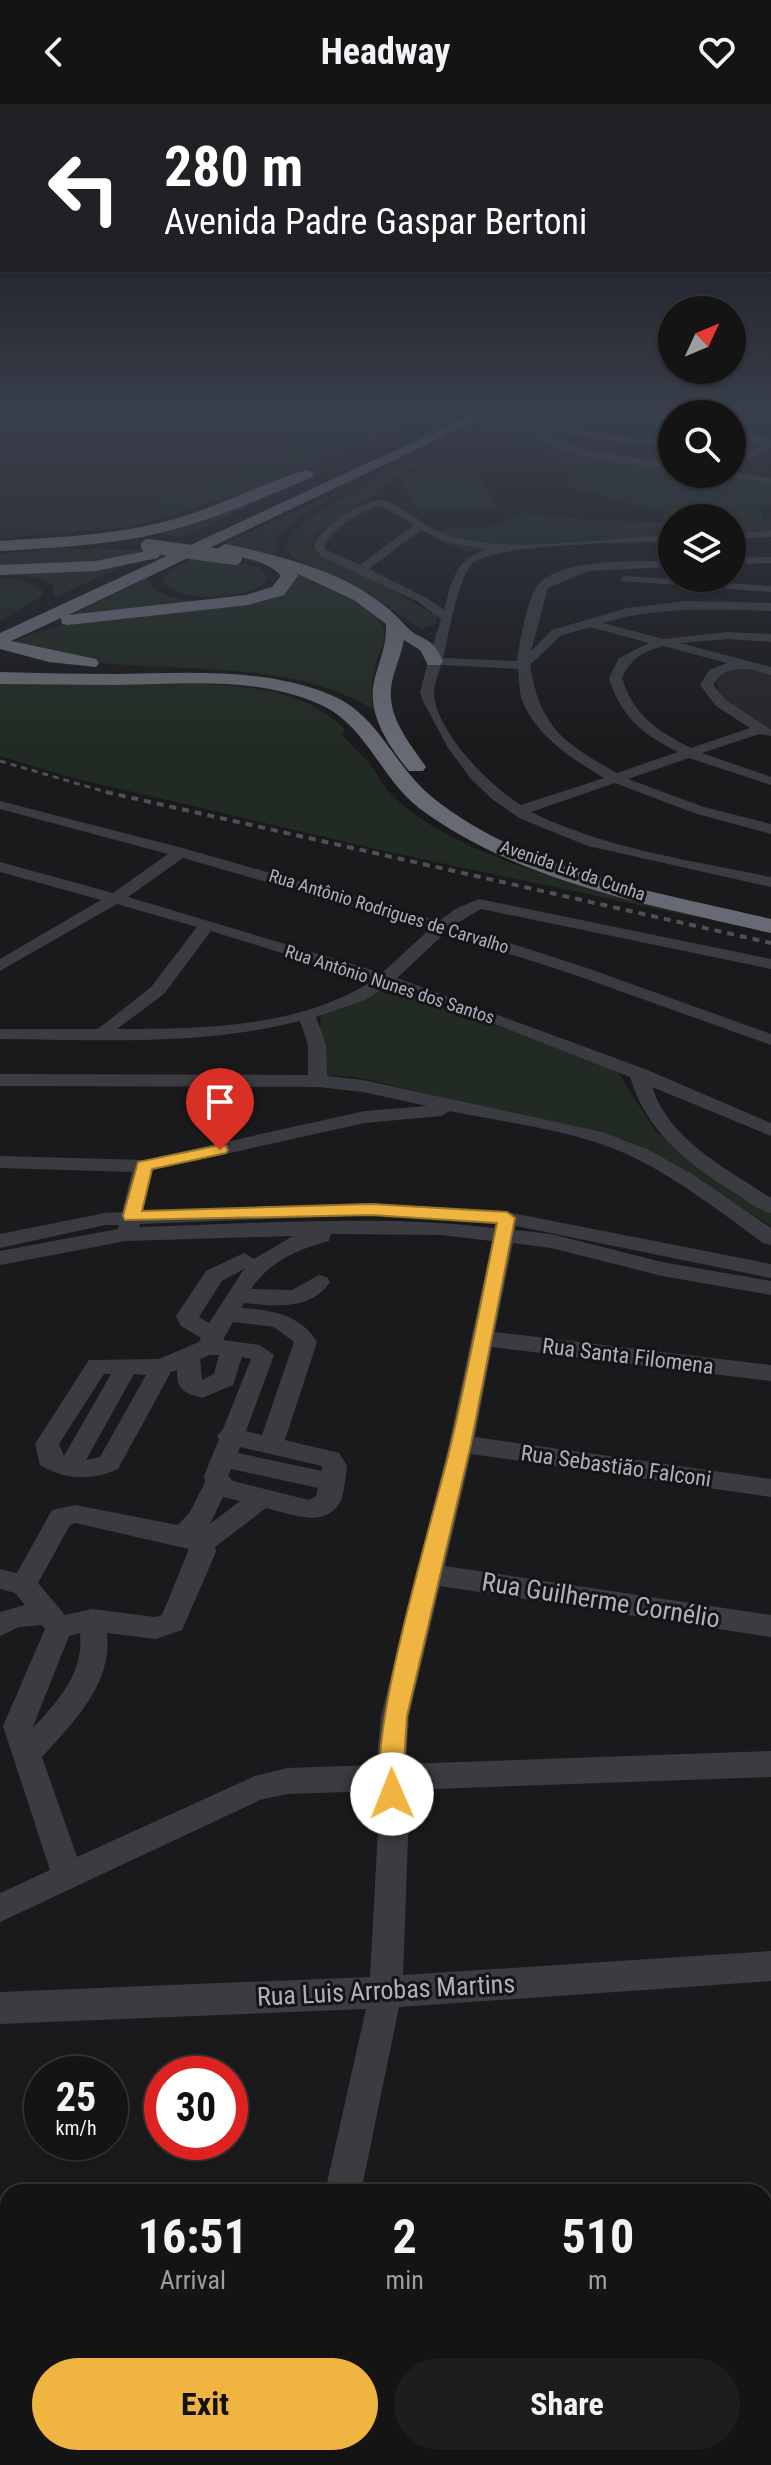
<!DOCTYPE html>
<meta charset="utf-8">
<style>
body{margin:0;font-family:"Roboto Condensed",sans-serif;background:#1d1d1e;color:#f1f3f6;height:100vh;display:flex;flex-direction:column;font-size:30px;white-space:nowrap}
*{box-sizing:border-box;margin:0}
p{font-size:26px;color:#9d9ea0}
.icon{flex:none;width:44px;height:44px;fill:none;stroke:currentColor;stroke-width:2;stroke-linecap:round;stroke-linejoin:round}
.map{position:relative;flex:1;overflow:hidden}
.panel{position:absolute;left:0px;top:2080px;width:772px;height:282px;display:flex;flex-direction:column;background:#141415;border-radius:24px 24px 0 0;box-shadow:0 2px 6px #0004,0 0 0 2px #333334}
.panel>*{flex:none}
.banner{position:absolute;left:0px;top:0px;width:772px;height:168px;box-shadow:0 2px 6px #0004,0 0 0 2px #333334;background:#202124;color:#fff;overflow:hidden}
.needle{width:52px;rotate:46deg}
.controls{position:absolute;left:658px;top:192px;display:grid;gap:16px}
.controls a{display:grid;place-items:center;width:88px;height:88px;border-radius:50%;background:#141415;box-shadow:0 2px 6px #0004,0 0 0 2px #333334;font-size:40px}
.speed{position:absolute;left:24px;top:1952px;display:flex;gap:16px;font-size:40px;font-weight:700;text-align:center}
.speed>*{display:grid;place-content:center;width:104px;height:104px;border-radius:50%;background:#141415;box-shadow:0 2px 6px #0004,0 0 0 2px #333334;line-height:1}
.speed small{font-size:20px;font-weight:400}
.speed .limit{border:12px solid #d22;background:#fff;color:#111}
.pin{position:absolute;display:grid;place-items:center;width:68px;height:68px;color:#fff;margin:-82px -34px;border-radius:50% 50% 50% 0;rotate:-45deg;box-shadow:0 0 8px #0007}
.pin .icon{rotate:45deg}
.me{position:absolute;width:88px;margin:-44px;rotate:359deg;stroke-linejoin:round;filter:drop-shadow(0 0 6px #0008)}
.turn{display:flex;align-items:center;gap:28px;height:168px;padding:0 32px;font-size:36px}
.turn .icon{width:104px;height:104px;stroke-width:2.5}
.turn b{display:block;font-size:56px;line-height:68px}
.eta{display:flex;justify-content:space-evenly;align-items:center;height:136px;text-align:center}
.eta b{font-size:48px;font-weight:700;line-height:56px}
.primary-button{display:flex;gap:16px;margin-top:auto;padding:16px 32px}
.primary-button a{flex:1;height:92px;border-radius:48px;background:#efb540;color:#111;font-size:32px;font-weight:700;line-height:92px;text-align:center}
.primary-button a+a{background:#1d1d1e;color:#f1f3f6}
header{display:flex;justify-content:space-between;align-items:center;height:104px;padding:0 32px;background:#141415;font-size:36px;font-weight:700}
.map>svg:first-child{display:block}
</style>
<header><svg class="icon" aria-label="back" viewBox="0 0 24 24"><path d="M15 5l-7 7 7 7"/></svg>Headway<svg class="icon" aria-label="heart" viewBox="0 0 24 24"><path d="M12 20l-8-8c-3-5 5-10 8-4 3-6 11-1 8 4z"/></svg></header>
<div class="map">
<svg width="771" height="2361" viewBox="0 0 771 2361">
<rect width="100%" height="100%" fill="#1a1a1c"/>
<g fill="#262629">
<polygon points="0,309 273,309 384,332 287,373 133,423 0,434"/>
<polygon points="291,309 430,309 386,328"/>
<polygon points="739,564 771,570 771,627 721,593 716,576 721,569"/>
</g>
<g fill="#222b23">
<polygon points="498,309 526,309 533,330 564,343 558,349 548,350 476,323"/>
<path d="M304,318L340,324C317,328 303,341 279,334L288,323Z"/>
<polygon points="336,328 363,331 369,335 253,385 141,420 125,417 130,409 139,405"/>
<polygon points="372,343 182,434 160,429 275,387"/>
<polygon points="580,349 672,364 672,370 686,370 654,371 673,376 715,371 771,380 771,403 758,402 763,416 771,415 771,432 732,435 732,414 672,414 672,436 519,441 467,448 432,433 432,429 451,424 488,424 521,409 599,417 665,418 662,405 645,404 571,383 567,380 569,370 551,354"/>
<path d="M426,351L431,352L376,386L378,388L313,431L312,445L328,457L354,464L437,512L436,520L422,525C402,515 385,498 364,487C339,474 298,468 285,441C301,408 391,369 426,351Z"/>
<path d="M402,358C368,376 295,406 274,437L278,453L222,441Z"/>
<polygon points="476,370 499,404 417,407 399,373"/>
<polygon points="66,444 155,447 101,460 0,465 0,450"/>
<path d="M224,447C242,452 279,454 285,474C261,509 153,502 112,506C96,508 80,511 63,514L147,474C159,508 260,502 280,478L281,471L272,463L221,449Z"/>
<path d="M200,451L255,463L263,467L267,475C252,497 177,500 162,477L173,465Z"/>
<polygon points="128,460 54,494 54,482 38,474 0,470"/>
<path d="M295,468C319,478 384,501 384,531C384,539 379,548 377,555C372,572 370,588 373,605C285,554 183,570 86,557C60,554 34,546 8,540L31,530L86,515L286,487L298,473Z"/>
<polygon points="0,474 20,475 42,485 42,492 0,517"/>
<path d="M194,579C248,583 305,584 345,626L342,630C350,641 359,648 367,657C377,668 383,682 393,692C458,758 616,790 705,815L389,748L73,674L0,652V580Z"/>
<polygon points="388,880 617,967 656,1028 683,1049 771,1107 771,1122 645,1044 625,1036 356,973 325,971 317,959 321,909"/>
</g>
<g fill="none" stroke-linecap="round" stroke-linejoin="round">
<g fill="#3b3c41" fill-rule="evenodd">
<path d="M277,309C318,309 363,335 401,316L381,309H397L413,315L390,328L371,330Z"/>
<path d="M526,309H535L531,315L536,321L672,339V345L540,326L553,334L592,347L672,359V365C624,358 552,359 523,315Z"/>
<polygon points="661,309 671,309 662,318 672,320 672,326 651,319"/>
<rect x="697" y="309" width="13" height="1"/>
<polygon points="732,311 771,316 771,322 732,317"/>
<polygon points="732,329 771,334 771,343 732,367 732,360 765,339 732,335"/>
<polygon points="732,368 771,374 771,380 718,370"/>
<path d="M380,395C407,402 424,425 450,432C508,450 609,434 672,431V437C637,439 492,439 472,460C457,476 449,531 443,554L517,557C519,540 528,491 539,480C564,453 638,458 672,457V463L588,467L548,484L531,547L552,526L627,504L686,497L771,499V507C714,505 658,502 603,519L663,535L728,528L771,530V538L728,535L680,539L771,563V571C750,565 726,558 713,581L726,596L771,626V632L759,630L702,649L771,673V681L689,654L628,675L704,703L771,720V730L694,709L615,679L531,708C607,745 689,756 771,773V783L588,742L521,715L493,696L471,675L448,644L423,597L420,589L428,557L441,515L417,497L322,453L315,446L314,440C330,416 352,403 380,395ZM380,401L414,421L360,461L325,445L324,440C338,421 358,409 380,401ZM421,426L446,438L486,445C454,458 453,474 444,506L425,493L369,465ZM590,523L649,539L619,554L609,574C621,613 642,630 678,648L617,669C564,639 540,624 530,561L560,532ZM663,542L727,559L709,566L700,581L716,602L750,624L691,644C656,626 634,612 622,574C631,554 643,548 663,542ZM441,561L518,565C519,574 519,587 522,596C536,632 572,655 604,674L521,701C490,682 438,630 434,591C433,582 439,570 441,561Z"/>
<polygon points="771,427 771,433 732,435 732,429"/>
<polygon points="771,453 771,459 732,460 732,454"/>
<polygon points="626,472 771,482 771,488 622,477 622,473"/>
<path d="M0,697L186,745L439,817L457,804L479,795L771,855V865L481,805L454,821L587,864L771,930V941L575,871L445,829L397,874L645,965L771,1019V1032L652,983C669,1036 727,1065 771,1094V1109C757,1106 745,1095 733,1088C687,1059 646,1027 630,973L477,913L387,882L365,896L316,913L326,941L327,972L363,976L602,1028L647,1045L692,1070L771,1124V1141L763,1139C722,1109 681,1077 635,1054C579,1026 511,1020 450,1007L441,1012L365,1019L153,1066L143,1107L371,1099L507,1108L771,1160V1174L516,1122L515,1126L551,1130L662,1158L771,1177V1191L662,1172L551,1144L513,1139L495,1228L771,1261V1277L492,1243L475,1333L771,1375V1393L471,1350L445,1462L771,1511V1533L440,1482L409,1612L406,1660L771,1647V1673L406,1686L409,1708L403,1871L771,1847V1877L399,1903L361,2088H325L366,1905L0,1920V1888L370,1873L379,1708L377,1687L287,1690L260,1696L0,1818V1789L50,1766L3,1622L45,1525L42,1521L19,1523L0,1532V1508L25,1501L15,1489L0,1485V1465L17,1469L52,1406L75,1401L178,1421L190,1408L205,1378L204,1372L219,1335L217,1332L223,1325L251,1255L242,1253L233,1281L202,1294C184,1289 176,1285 177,1266L171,1268L118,1365C92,1377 65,1376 40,1361L35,1340L89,1256L159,1255L199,1238L201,1234L181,1222L176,1212L206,1167L244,1149L254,1155L293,1132L126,1137L0,1161V1147L118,1125L119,1121H105L0,1144V1130L105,1109L122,1108L132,1068L0,1064V1052L144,1056L365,1007L427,1002L363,988L318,983L0,982V970L308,971V941L300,917C202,942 100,936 0,935V925H98L151,883L197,823L117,800L0,867V855L101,796L0,768V758L113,789L168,750L0,705ZM183,754L430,825L382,869L128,793ZM211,827L372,877C299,924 200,925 117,925L164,890ZM371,1111L495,1120L494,1124C377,1110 257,1120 139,1123L140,1120ZM331,1130L440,1131L492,1137L449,1340L381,1612L376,1661L287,1664L255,1672L77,1753L42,1653C74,1618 113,1579 107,1529L156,1535L182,1526L216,1448L215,1443L266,1404C288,1409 323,1425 339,1400C345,1390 345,1373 347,1362L339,1349L285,1336L317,1238C300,1210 271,1206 241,1204L244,1199C274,1202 311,1207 330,1178L327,1173L319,1171L292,1186L251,1185C269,1158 298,1145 329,1137ZM244,1165L209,1219L199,1213L222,1177ZM233,1218L274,1223L294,1238L262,1331L246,1327L274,1251L260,1241L223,1236ZM210,1251H219L214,1270L202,1276L200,1255ZM104,1270H111L64,1352L59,1340ZM134,1270L146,1271L100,1353L86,1356ZM240,1343L322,1362V1367L238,1349ZM231,1365L318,1384L316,1392L309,1396L233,1377L228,1372ZM223,1393L240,1397L210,1420ZM75,1419L189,1445L162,1511L155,1513L92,1505L65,1511L38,1479L70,1421ZM80,1529C84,1570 58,1597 32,1625L69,1532Z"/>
<polygon points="771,2127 771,2163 764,2164 764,2128"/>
<polygon points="0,2155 8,2159 8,2220 0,2216"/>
<polygon points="33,2354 73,2354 75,2361 35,2361"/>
<polygon points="269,2354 309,2354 308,2361 268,2361"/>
</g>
<g fill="#676a72" fill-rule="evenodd">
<path d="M476,309H493L68,511L246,491L272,483L281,472C266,455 241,454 219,448L217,445L225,440C287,453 361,471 404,520C419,538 431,529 443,557L440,561H428L420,546L404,536C401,551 395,564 392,578C385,611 409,638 426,663L423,667H409C387,640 364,606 376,570C381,553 387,538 386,520L354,496L296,469L298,472L284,491L248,501L68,521L62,520L61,514L11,537L96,555L99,559L96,563L49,558L0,545V529Z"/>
<path d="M307,366L314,370L312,373C257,397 201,421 142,433C95,442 47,444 0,447V437C60,433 123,431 181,413C224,400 264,378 307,366Z"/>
<polygon points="152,446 160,451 158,454 95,467 0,471 0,461 95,457"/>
<path d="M0,568C38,569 77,570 115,570C186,569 263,563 331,591C378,610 394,662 432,693C525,768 657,788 771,815V829C651,801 520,779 419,704C380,674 366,620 319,600C257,572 181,580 115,581C77,581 38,580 0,580Z"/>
</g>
<polyline stroke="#4e5056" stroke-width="3" stroke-dasharray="6 5" stroke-linecap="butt" points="0,657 113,690"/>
<polyline stroke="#4e5056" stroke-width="4" stroke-dasharray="7 6" stroke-linecap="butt" points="106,688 771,839"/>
<polyline stroke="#676a72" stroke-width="14" points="148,442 235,454"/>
</g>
<linearGradient id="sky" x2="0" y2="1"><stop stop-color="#0e0e0f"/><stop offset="0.48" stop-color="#383e4b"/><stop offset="1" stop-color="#383e4b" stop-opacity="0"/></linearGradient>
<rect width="771" height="640" fill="url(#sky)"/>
<path fill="#efb540" stroke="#9b762a" stroke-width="2" d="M220,1041L226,1042L228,1046L226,1049L152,1065L142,1107L371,1100L507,1108L515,1114L471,1340L407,1612L403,1672L405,1690L401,1698L392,1701L384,1698C360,1648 436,1406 451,1340C468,1267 482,1192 497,1119L371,1111L125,1116L123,1112L138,1058Z"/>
<g text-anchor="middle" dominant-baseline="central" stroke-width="6" stroke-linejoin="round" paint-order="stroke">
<g font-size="18" fill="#adb1bc" stroke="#151517">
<text transform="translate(573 766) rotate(19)">Avenida Lix da Cunha</text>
<text transform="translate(389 807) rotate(17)">Rua Antônio Rodrigues de Carvalho</text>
<text transform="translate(390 880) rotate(18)">Rua Antônio Nunes dos Santos</text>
</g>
<g font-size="22" fill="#adb1bc" stroke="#151517">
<text transform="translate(628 1252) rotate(7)">Rua Santa Filomena</text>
<text transform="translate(616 1362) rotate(8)">Rua Sebastião Falconi</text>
</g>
<g font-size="26" fill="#adb1bc" stroke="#151517">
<text transform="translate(601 1496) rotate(9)">Rua Guilherme Cornélio</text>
<text transform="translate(386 1886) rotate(-3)">Rua Luis Arrobas Martins</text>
</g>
</g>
</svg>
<div class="controls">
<a><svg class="needle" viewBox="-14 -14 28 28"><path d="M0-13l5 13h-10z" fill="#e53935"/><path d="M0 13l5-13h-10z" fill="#9d9ea0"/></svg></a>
<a><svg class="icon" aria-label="search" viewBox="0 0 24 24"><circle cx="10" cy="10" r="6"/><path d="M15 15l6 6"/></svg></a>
<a><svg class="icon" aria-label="layers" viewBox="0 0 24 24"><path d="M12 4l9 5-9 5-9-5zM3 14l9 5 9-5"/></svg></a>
</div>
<div class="speed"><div>25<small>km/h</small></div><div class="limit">30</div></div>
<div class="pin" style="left:220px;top:1046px;background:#d93025"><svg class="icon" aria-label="arrive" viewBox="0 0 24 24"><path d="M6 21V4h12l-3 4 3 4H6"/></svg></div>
<svg class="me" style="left:392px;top:1690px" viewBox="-20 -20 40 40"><circle r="19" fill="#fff"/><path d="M0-13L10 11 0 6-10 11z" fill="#efb540"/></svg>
<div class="banner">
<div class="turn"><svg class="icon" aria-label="left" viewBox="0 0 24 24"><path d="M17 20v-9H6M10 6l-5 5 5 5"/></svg><div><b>280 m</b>Avenida Padre Gaspar Bertoni</div></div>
</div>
<section class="panel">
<div class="eta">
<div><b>16:51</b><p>Arrival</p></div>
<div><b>2</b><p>min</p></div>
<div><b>510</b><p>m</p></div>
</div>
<div class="primary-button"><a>Exit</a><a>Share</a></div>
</section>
</div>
